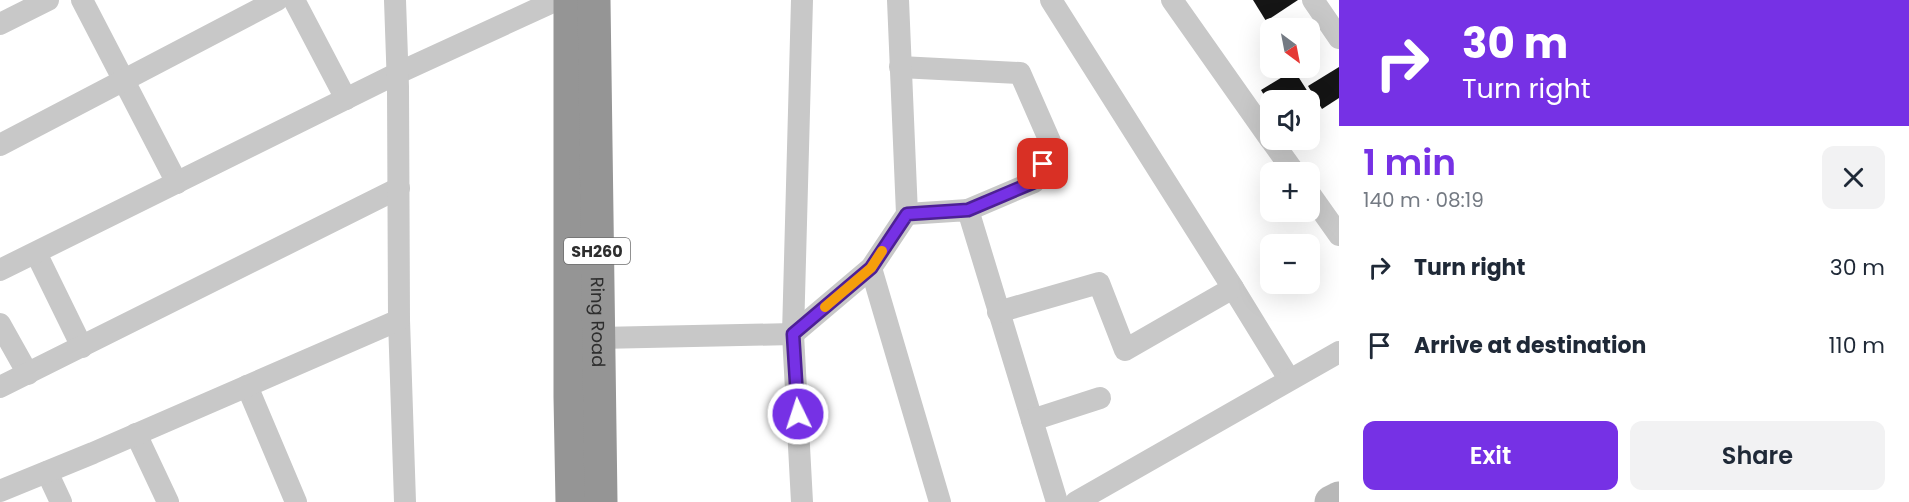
<!DOCTYPE html>
<meta charset="utf-8">
<style>
body{margin:0;font-family:Poppins,sans-serif;background:#f2f2f3;color:#1f2937;height:100vh;display:flex;flex-direction:column;font-size:22px;white-space:nowrap}
*{box-sizing:border-box;margin:0}
p{font-size:20px;color:#747a83}
.icon{flex:none;width:33px;height:33px;fill:none;stroke:currentColor;stroke-width:2;stroke-linecap:round;stroke-linejoin:round}
.map{position:relative;flex:1;overflow:hidden}
.drawer{display:flex;flex-direction:column;background:#fff;width:570px}
.drawer>*{flex:none}
.top-card{background:#7631e5;color:#fff;overflow:hidden}
.needle{width:39px;rotate:148deg}
.tools{position:absolute;left:1260px;top:18px;display:grid;gap:12px}
.tools a{display:grid;place-items:center;width:60px;height:60px;border-radius:12px;background:#fff;box-shadow:0 6px 24px #0002;font-size:30px}
.pin{position:absolute;display:grid;place-items:center;width:51px;height:51px;color:#fff;margin:-26px;border-radius:12px;box-shadow:0 3px 9px #0006}
.me{position:absolute;width:66px;margin:-33px;rotate:356deg;stroke-linejoin:round;filter:drop-shadow(0 0 4px #0008)}
.turn{display:flex;align-items:center;gap:21px;height:126px;padding:0 24px;font-size:27px}
.turn .icon{width:78px;height:78px;stroke-width:2.5}
.turn b{display:block;font-size:42px;line-height:51px}
.round{display:grid;place-items:center;flex:none;width:63px;height:63px;border-radius:12px;background:#f2f2f3}
.overview{display:flex;align-items:center;justify-content:space-between;height:102px;padding:0 24px}
h1{font-size:36px;font-weight:600;line-height:45px;color:#7631e5}
.action{display:flex;gap:12px;margin-top:auto;padding:12px 24px}
.action a{flex:1;height:69px;border-radius:12px;background:#7631e5;color:#fff;font-size:24px;font-weight:600;line-height:69px;text-align:center}
.action a+a{background:#f2f2f3;color:#1f2937}
ul{padding:0;list-style:none}
li{display:flex;align-items:center;gap:18px;height:78px;padding:0 24px}
li div{flex:1}
li b{display:block;font-size:22px}
li em{font-style:normal}
main{display:flex;flex:1;min-height:0}
.map>svg:first-child{display:block}
</style>
<main>
<div class="map">
<svg width="1339" height="502" viewBox="0 0 1339 502">
<rect width="100%" height="100%" fill="#fff"/>
<g fill="#151515">
<polygon points="1253,0 1298,0 1266,21"/>
<polygon points="1339,67 1339,98 1322,109 1308,86"/>
<polygon points="1294,70 1308,92 1295,100 1270,100 1270,105 1261,90"/>
</g>
<g fill="none" stroke-linecap="round" stroke-linejoin="round">
<g stroke="#c8c8c8" stroke-width="22">
<polyline points="82,0 177,183"/>
<polyline points="294,0 346,99"/>
<polyline points="802,0 793,334 802,502"/>
<polyline points="1172,0 1270,139"/>
<polyline points="1313,0 1339,38"/>
<polyline points="0,24 48,0"/>
<polyline points="900,67 1020,73 1052,146 1034,182 968,210"/>
<polyline points="1271,140 1294,172"/>
<polyline points="0,145 277,0"/>
<polyline points="1310,194 1339,235"/>
<polyline points="907,214 968,210 1057,502"/>
<polyline points="36,253 82,347"/>
<polyline points="871,268 940,502"/>
<polyline points="0,270 398,73 557,0"/>
<polyline points="1233,288 1289,379"/>
<polyline points="998,312 1099,283 1125,350 1233,288 1051,0"/>
<polyline points="399,320 405,502"/>
<polyline points="0,324 28,374"/>
<polyline points="599,338 793,334 871,268 907,214 898,0"/>
<polyline points="247,386 296,502"/>
<polyline points="0,387 399,188"/>
<polyline points="1032,420 1100,398"/>
<polyline points="136,434 168,502"/>
<polyline points="47,472 61,502"/>
<polyline points="0,491 93,453 399,320 398,87 395,0"/>
<polyline points="1076,502 1339,352"/>
</g>
<polyline stroke="#b8b8b8" stroke-width="33" points="1331,502 1339,498"/>
<g stroke="#959595" stroke-width="33">
<polyline points="570,0 570,397 572,502"/>
<path id="s1" d="M594,0L601,502"/>
</g>
</g>
<g fill="none" stroke-linecap="round" stroke-linejoin="round">
<g stroke="#4d2095" stroke-width="15">
<polyline id="route" points="798,414 793,334 871,268 907,214 968,210 1034,182 1043,164"/>
</g>
<use href="#route" stroke="#7631e5" stroke-width="10"/>
<polyline stroke="#f59e0b" stroke-width="10" points="825,307 871,268 882,251"/>
</g>
<g text-anchor="middle" dominant-baseline="central" stroke-width="6" stroke-linejoin="round" paint-order="stroke">
<rect fill="#fff" stroke="#6d6d6d" stroke-width="1.5" x="564" y="238" width="66" height="26" rx="4.5"/>
<g font-size="16" font-weight="bold" fill="#2e2e2e">
<text x="597" y="251">SH260</text>
</g>
<g font-size="18" fill="#2e2e2e" stroke="#fff">
<text stroke="none"><textPath href="#s1" startOffset="322">Ring Road</textPath></text>
</g>
</g>
</svg>
<div class="tools">
<a><svg class="needle" viewBox="-14 -14 28 28"><path d="M0-13l5 13h-10z" fill="#e53935"/><path d="M0 13l5-13h-10z" fill="#747a83"/></svg></a>
<a><svg class="icon" aria-label="sound" viewBox="0 0 24 24"><path d="M4 9h4l5-4v14l-5-4H4zM17 9q2 3 0 6"/></svg></a>
<a>+</a>
<a>−</a>
</div>
<div class="pin" style="left:1043px;top:164px;background:#d93025"><svg class="icon" aria-label="arrive" viewBox="0 0 24 24"><path d="M6 21V4h12l-3 4 3 4H6"/></svg></div>
<svg class="me" style="left:798px;top:414px" viewBox="-20 -20 40 40"><circle r="17" fill="#7631e5" stroke="#fff" stroke-width="3"/><path d="M0-11L8 9 0 5-8 9z" fill="#fff"/></svg>
</div>
<section class="drawer">
<div class="top-card">
<div class="turn"><svg class="icon" aria-label="right" viewBox="0 0 24 24"><path d="M7 20v-9h11M14 6l5 5-5 5"/></svg><div><b>30 m</b>Turn right</div></div>
</div>
<div class="overview"><div><h1>1 min</h1><p>140 m · 08:19</p></div><a class="round"><svg class="icon" aria-label="close" viewBox="0 0 24 24"><path d="M6 6l12 12M18 6L6 18"/></svg></a></div>
<ul>
<li><svg class="icon" aria-label="right" viewBox="0 0 24 24"><path d="M7 20v-9h11M14 6l5 5-5 5"/></svg><div><b>Turn right</b></div><em>30 m</em></li>
<li><svg class="icon" aria-label="arrive" viewBox="0 0 24 24"><path d="M6 21V4h12l-3 4 3 4H6"/></svg><div><b>Arrive at destination</b></div><em>110 m</em></li>
</ul>
<div class="action"><a>Exit</a><a>Share</a></div>
</section>
</main>
